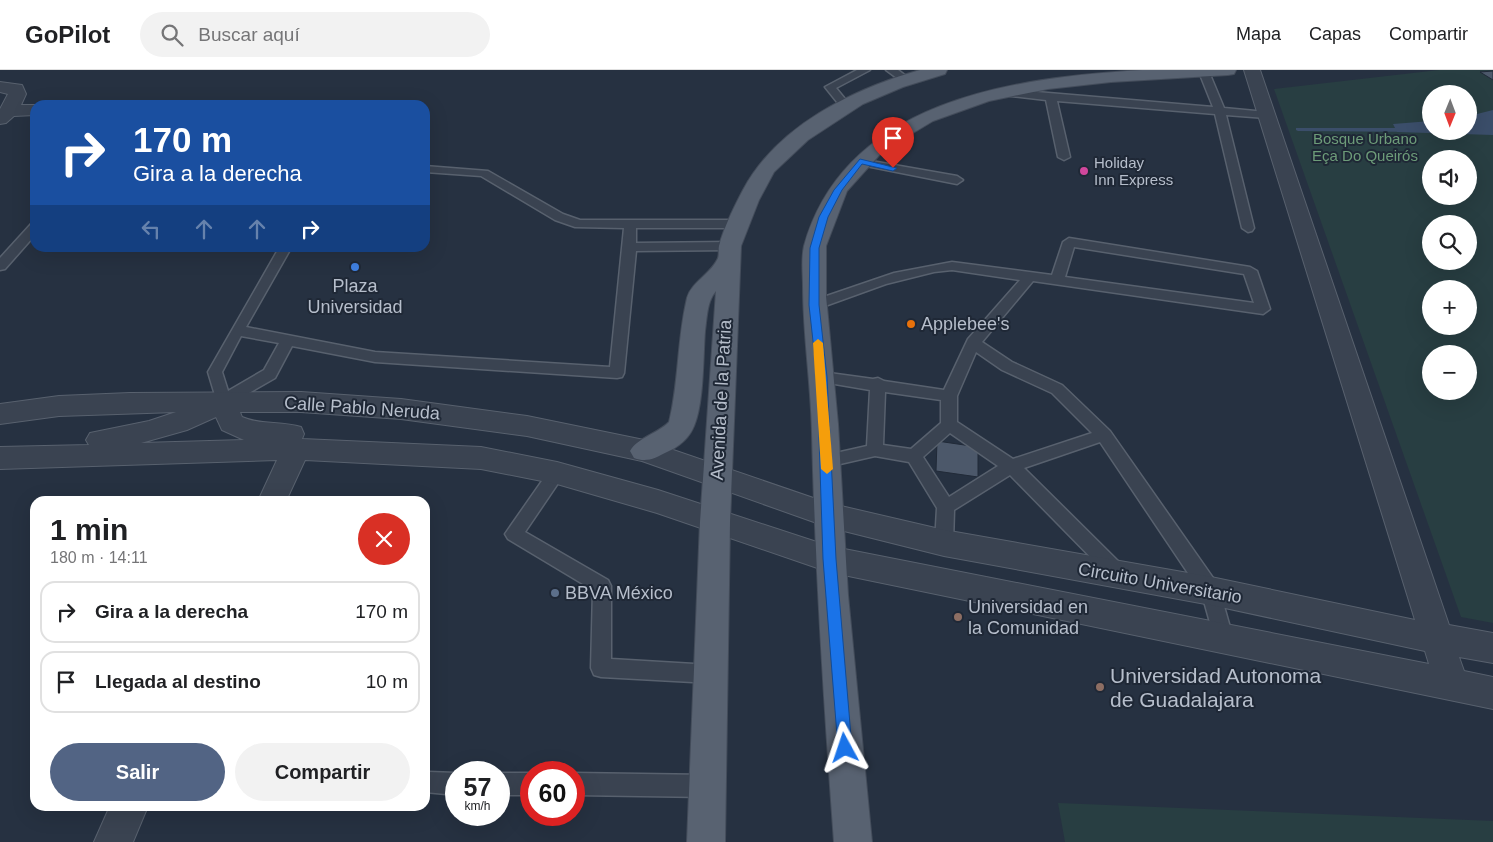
<!DOCTYPE html>
<html lang="es">
<meta charset="utf-8">
<style>
body{margin:0;font-family:Helvetica,sans-serif;background:#f2f2f2;color:#202124;height:100vh;display:flex;flex-direction:column;font-size:19px;white-space:nowrap}
*{box-sizing:border-box;margin:0}
p{font-size:16px;color:#757577}
.icon{flex:none;width:28px;height:28px;fill:none;stroke:currentColor;stroke-width:2;stroke-linecap:round;stroke-linejoin:round}
.map{position:relative;flex:1;overflow:hidden}
.drawer{position:absolute;left:30px;top:426px;width:400px;height:315px;display:flex;flex-direction:column;background:#fff;border-radius:15px;box-shadow:0 5px 20px #0002}
.drawer>*{flex:none}
.hud{position:absolute;left:30px;top:30px;width:400px;height:152px;border-radius:15px;box-shadow:0 5px 20px #0002;background:#1a4fa0;color:#fff;overflow:hidden}
.needle{width:32px;rotate:181deg}
.fabs{position:absolute;left:1422px;top:15px;display:grid;gap:10px}
.fabs a{display:grid;place-items:center;width:55px;height:55px;border-radius:50%;background:#fff;box-shadow:0 5px 20px #0002;font-size:25px}
.speed{position:absolute;left:445px;top:691px;display:flex;gap:10px;font-size:25px;font-weight:700;text-align:center}
.speed>*{display:grid;place-content:center;width:65px;height:65px;border-radius:50%;background:#fff;box-shadow:0 5px 20px #0002;line-height:1}
.speed small{font-size:12px;font-weight:400}
.speed .limit{border:8px solid #d22;background:#fff;color:#111}
.pin{position:absolute;display:grid;place-items:center;width:42px;height:42px;color:#fff;margin:-51px -21px;border-radius:50% 50% 50% 0;rotate:-45deg;box-shadow:0 0 5px #0007}
.pin .icon{rotate:45deg}
.me{position:absolute;width:55px;margin:-28px;rotate:355deg;stroke-linejoin:round;filter:drop-shadow(0 0 4px #0008)}
.turn{display:flex;align-items:center;gap:18px;height:105px;padding:0 20px;font-size:22px}
.turn .icon{width:65px;height:65px;stroke-width:2.5}
.turn b{display:block;font-size:35px;line-height:42px}
.lanes{display:flex;align-items:center;height:48px;padding:0 20px;background:#0003;justify-content:center;gap:25px;direction:ltr}
.lanes .off{opacity:.35}
.round{display:grid;place-items:center;flex:none;width:52px;height:52px;border-radius:26px;background:#f2f2f2}
.head{display:flex;align-items:center;justify-content:space-between;height:85px;padding:0 20px}
h1{font-size:30px;font-weight:700;line-height:38px}
.button{display:flex;gap:10px;margin-top:auto;padding:10px 20px}
.button a{flex:1;height:58px;border-radius:30px;background:#526484;color:#fff;font-size:20px;font-weight:700;line-height:58px;text-align:center}
.button a+a{background:#f2f2f2;color:#202124}
ul{padding:0;list-style:none}
li{display:flex;align-items:center;gap:15px;height:62px;margin:0 10px 8px;padding:0 10px;border:2px solid #e0e0e0;border-radius:15px}
li div{flex:1}
li b{display:block;font-size:19px}
li em{font-style:normal}
header{display:flex;align-items:center;gap:30px;box-sizing:border-box;height:70px;padding:0 25px;background:#fff;border-bottom:1px solid #e0e0e0}
header strong{font-size:24px}
nav{display:flex;gap:28px;margin-inline-start:auto;font-size:18px}
.search{width:350px;height:45px;background:#f2f2f2;display:flex;align-items:center;gap:12px;box-sizing:border-box;padding:0 18px;border-radius:28px;color:#757577;font-size:19px}
.map>svg:first-child{display:block}
</style>
<header>
<strong>GoPilot</strong>
<div class="search"><svg class="icon" aria-label="search" viewBox="0 0 24 24"><circle cx="10" cy="10" r="6"/><path d="M15 15l6 6"/></svg>Buscar aquí</div>
<nav><a>Mapa</a><a>Capas</a><a>Compartir</a></nav>
</header>
<div class="map">
<svg width="1493" height="772" viewBox="0 0 1493 772">
<rect width="100%" height="100%" fill="#263141"/>
<g fill="#283e42" fill-rule="evenodd">
<path d="M1439,0H1493V553L1461,547L1274,19ZM1431,24H1469V61H1431ZM1431,89H1469V126H1431ZM1431,154H1469V191H1431ZM1431,219H1469V256H1431ZM1431,284H1469V321H1431Z"/>
<polygon points="1058,733 1493,751 1493,772 1065,772"/>
</g>
<polygon fill="#3b4e6a" points="1493,40 1493,65 1397,62 1393,54 1431,51 1431,61 1469,61 1469,46"/>
<g fill="none" stroke-linecap="round" stroke-linejoin="round">
<polygon fill="#3b4e6a" fill-rule="evenodd" points="1296,58 1431,58 1431,61 1434,61 1431,62 1298,61 1296,60"/>
</g>
<g fill="#4c586a" stroke="#212a38">
<polygon points="1493,1 1493,10 1480,2"/>
<polygon points="937,371 978,377 978,407 936,401"/>
</g>
<g fill="none" stroke-linecap="round" stroke-linejoin="round">
<g stroke="#58616e" stroke-width="3">
<g id="service">
<polygon points="857,0 870,0 836,18 850,35 845,38 841,37 825,17"/>
<polygon points="886,0 898,0 910,9 901,11"/>
<polygon points="1200,0 1209,2 1224,38 1266,42 1271,45 1266,48 1226,45 1254,158 1252,161 1248,162 1242,158 1215,44 1057,31 1070,87 1064,90 1058,87 1046,30 1002,25 997,22 1002,19 1213,37 1199,2"/>
<polygon points="860,89 957,106 963,110 957,114 856,94 854,92"/>
<path d="M425,96L488,101L563,144L580,150H738L744,154L738,158H636V173L730,172L736,176L730,180L636,181L624,303L622,307L617,308L375,292L292,276L275,308L228,335H218L208,302L279,178H291L246,257L375,282L610,297L624,158L575,157L555,150L481,106L425,102ZM241,266L279,273L264,300L228,321L222,302Z"/>
<polygon points="35,153 35,165 5,199 0,200 0,188 31,154"/>
<path d="M1069,168L1250,197L1257,201L1270,239L1263,244L1033,211L982,272L1012,292L1062,315L1110,361L1218,515L1233,568L1230,574L1223,577L1216,574L1202,524L1100,372L1024,398L1124,497L1127,503L1124,509L1118,511L1112,509L1010,405L954,440L953,473L950,478L944,480L938,478L935,473L937,438L909,392L875,386L827,397L821,396L819,391L821,386L827,385L867,376L870,320L817,311L815,307L817,303L822,302L873,309L878,308L884,311L944,320L968,269L1020,210L952,200L934,202L886,214L814,240L807,235L809,232L894,203L952,192L1052,205L1063,172ZM1074,177L1244,204L1254,233L1065,207ZM976,282L1002,300L1052,323L1092,363L1013,389L957,352V326ZM885,322L941,330V353L911,379L883,375ZM950,363L998,396L949,427L923,387Z"/>
<polygon points="557,396 563,398 565,403 525,462 608,510 611,516 611,589 711,595 718,597 721,604 718,611 711,613 601,607 594,605 591,598 593,520 508,469 505,464 551,398"/>
<polygon points="429,702 456,703 456,725 425,722 425,704"/>
<rect x="499" y="703" width="32" height="22"/>
<polygon points="574,703 708,705 716,708 719,716 716,724 708,727 574,725"/>
</g>
</g>
<g stroke="#58616e" stroke-width="2">
<g id="minor">
<path d="M1244,0H1260L1449,555L1493,563V593L1459,587L1464,601L1493,607V639L829,502L657,443L557,414L481,399L305,390L286,431H258L277,390L0,399V377L89,375L86,370L90,363L149,351L176,342L59,346L0,354V334L59,326L130,323L301,322L401,329L527,346L644,370L828,433L944,460L1211,507L1415,550ZM240,342H301L401,349L527,366L642,391L828,457L944,486L1211,535L1425,581L1429,594L829,476L658,420L557,392L481,377L302,369L304,364L301,357C281,351 260,355 242,347ZM216,347L222,360L244,370L141,373L187,360Z"/>
<polygon points="0,12 22,15 26,24 21,35 37,35 35,45 14,46 6,53 0,54 0,39 8,24 0,22"/>
<polygon points="110,736 148,736 133,772 94,772"/>
</g>
</g>
<g stroke="#434c5a" stroke-width="2">
<g id="primary">
<path d="M920,0H947L945,4L903,17L863,34L808,70L774,102L759,130L741,176L730,452L725,772H687L700,452L716,221C707,231 707,247 705,261C703,287 704,333 694,356C689,369 678,377 667,382C655,388 647,393 634,388L630,381C637,368 657,364 669,352C679,312 677,269 687,228C691,213 710,204 717,190C720,186 718,180 719,176C724,157 734,137 743,120C777,56 853,19 920,0Z"/>
<path d="M1142,0H1236L1234,4L1228,5L1111,12L1048,19L989,31L933,51L883,81L847,121L826,176V226L838,354L848,525L872,772H834C824,636 815,500 812,363C811,314 803,266 803,217C803,204 801,189 804,176C845,30 1013,8 1142,0Z"/>
</g>
</g>
<use href="#service" fill="#3a4351" fill-rule="evenodd"/>
<use href="#minor" fill="#3a4351" fill-rule="evenodd"/>
<use href="#primary" fill="#586271" fill-rule="evenodd"/>
</g>
<polygon fill="#1a73e8" stroke="#114b97" points="860,89 897,98 893,101 862,94 842,120 828,147 819,178 819,235 827,307 836,489 852,678 850,683 845,685 840,683 838,678 823,489 817,307 809,235 810,178 819,147 834,120"/>
<polygon fill="#f59e0b" points="818,269 823,273 833,399 827,404 821,399 813,273"/>
<circle fill="#d1479c" stroke="#1f2836" stroke-width="2" cx="1084" cy="101" r="5"/>
<circle fill="#3f7fe0" stroke="#1f2836" stroke-width="2" cx="355" cy="197" r="5"/>
<circle fill="#e8710a" stroke="#1f2836" stroke-width="2" cx="911" cy="254" r="5"/>
<circle fill="#5c6f8a" stroke="#1f2836" stroke-width="2" cx="555" cy="523" r="5"/>
<g fill="#8d6e63" stroke="#1f2836" stroke-width="2">
<circle cx="958" cy="547" r="5"/>
<circle cx="1100" cy="617" r="5"/>
</g>
<g text-anchor="middle" dominant-baseline="central" stroke-width="4" stroke-linejoin="round" paint-order="stroke">
<g font-size="15" fill="#6d9c79" stroke="#1f2836">
<text x="1365" y="68">Bosque Urbano<tspan x="1365" dy="17">Eça Do Queirós</tspan></text>
</g>
<g font-size="15" fill="#b6becb" stroke="#1f2836" text-anchor="start">
<text x="1094" y="92">Holiday<tspan x="1094" dy="17">Inn Express</tspan></text>
</g>
<g font-size="18" fill="#b6becb" stroke="#1f2836" text-anchor="start">
<text x="355" y="216" text-anchor="middle">Plaza<tspan x="355" dy="21">Universidad</tspan></text>
<text x="921" y="254">Applebee's</text>
<text x="565" y="523">BBVA México</text>
<text x="968" y="537">Universidad en<tspan x="968" dy="21">la Comunidad</tspan></text>
</g>
<g font-size="18" fill="#b6becb" stroke="#1f2836">
<text transform="translate(721 330) rotate(-87)">Avenida de la Patria</text>
<text transform="translate(362 338) rotate(4)">Calle Pablo Neruda</text>
<text transform="translate(1160 513) rotate(10)">Circuito Universitario</text>
</g>
<g font-size="21" fill="#b6becb" stroke="#1f2836" text-anchor="start">
<text x="1110" y="605">Universidad Autonoma<tspan x="1110" dy="24">de Guadalajara</tspan></text>
</g>
</g>
</svg>
<div class="fabs">
<a><svg class="needle" viewBox="-14 -14 28 28"><path d="M0-13l5 13h-10z" fill="#e53935"/><path d="M0 13l5-13h-10z" fill="#757577"/></svg></a>
<a><svg class="icon" aria-label="sound" viewBox="0 0 24 24"><path d="M4 9h4l5-4v14l-5-4H4zM17 9q2 3 0 6"/></svg></a>
<a><svg class="icon" aria-label="search" viewBox="0 0 24 24"><circle cx="10" cy="10" r="6"/><path d="M15 15l6 6"/></svg></a>
<a>+</a>
<a>−</a>
</div>
<div class="speed"><div>57<small>km/h</small></div><div class="limit">60</div></div>
<div class="pin" style="left:893px;top:98px;background:#d93025"><svg class="icon" aria-label="arrive" viewBox="0 0 24 24"><path d="M6 21V4h12l-3 4 3 4H6"/></svg></div>
<svg class="me" style="left:845px;top:678px" viewBox="-20 -20 40 40"><path d="M0-17L14 15 0 8-14 15z" fill="#1a73e8" stroke="#fff" stroke-width="4"/></svg>
<div class="hud">
<div class="turn"><svg class="icon" aria-label="right" viewBox="0 0 24 24"><path d="M7 20v-9h11M14 6l5 5-5 5"/></svg><div><b>170 m</b>Gira a la derecha</div></div>
<div class="lanes"><svg class="icon off" aria-label="left" viewBox="0 0 24 24"><path d="M17 20v-9H6M10 6l-5 5 5 5"/></svg><svg class="icon off" aria-label="ahead" viewBox="0 0 24 24"><path d="M12 20V5M6 11l6-6 6 6"/></svg><svg class="icon off" aria-label="ahead" viewBox="0 0 24 24"><path d="M12 20V5M6 11l6-6 6 6"/></svg><svg class="icon" aria-label="right" viewBox="0 0 24 24"><path d="M7 20v-9h11M14 6l5 5-5 5"/></svg></div>
</div>
<section class="drawer">
<div class="head"><div><h1>1 min</h1><p>180 m · 14:11</p></div><a class="round" style="background:#d93025;color:#fff"><svg class="icon" aria-label="close" viewBox="0 0 24 24"><path d="M6 6l12 12M18 6L6 18"/></svg></a></div>
<ul>
<li><svg class="icon" aria-label="right" viewBox="0 0 24 24"><path d="M7 20v-9h11M14 6l5 5-5 5"/></svg><div><b>Gira a la derecha</b></div><em>170 m</em></li>
<li><svg class="icon" aria-label="arrive" viewBox="0 0 24 24"><path d="M6 21V4h12l-3 4 3 4H6"/></svg><div><b>Llegada al destino</b></div><em>10 m</em></li>
</ul>
<div class="button"><a>Salir</a><a>Compartir</a></div>
</section>
</div>
